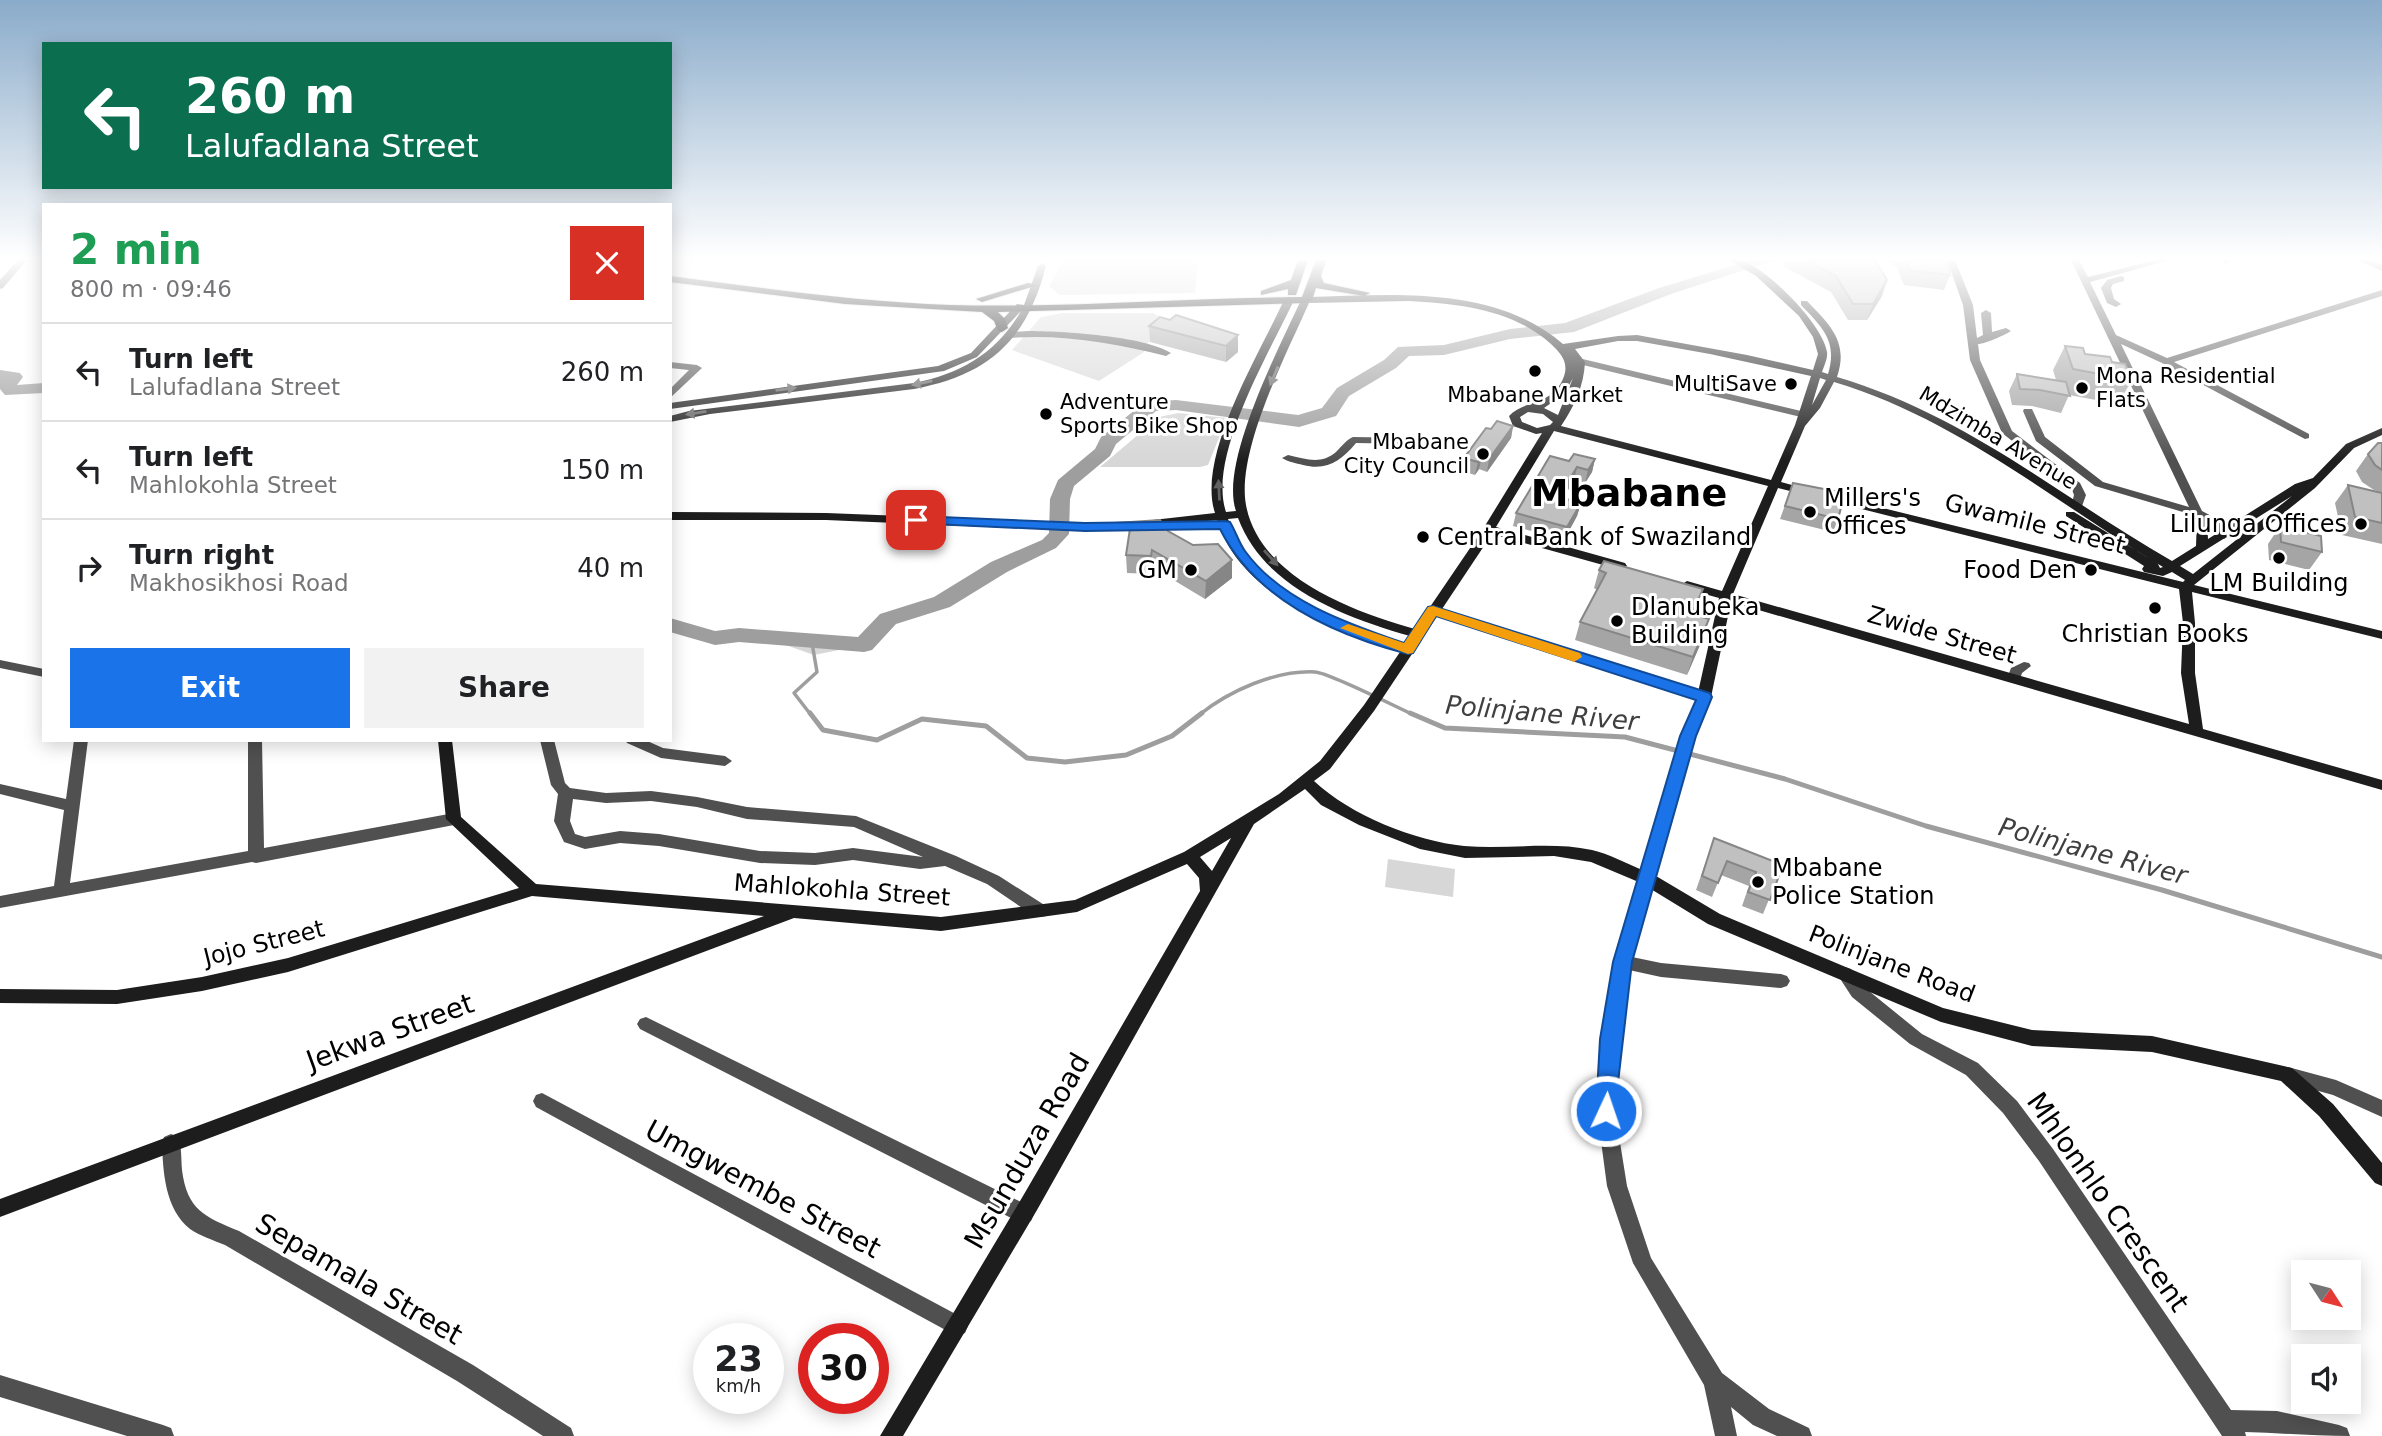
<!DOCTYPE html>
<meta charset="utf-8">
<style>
body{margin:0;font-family:"DejaVu Sans",sans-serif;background:#f2f2f2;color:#202124;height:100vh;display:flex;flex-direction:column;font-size:26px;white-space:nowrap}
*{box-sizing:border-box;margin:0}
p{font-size:23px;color:#757577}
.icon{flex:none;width:38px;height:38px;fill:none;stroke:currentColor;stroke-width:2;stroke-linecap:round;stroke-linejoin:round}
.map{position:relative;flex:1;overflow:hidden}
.sheet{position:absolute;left:42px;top:203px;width:630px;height:539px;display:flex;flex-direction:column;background:#fff;border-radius:0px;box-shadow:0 4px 18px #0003}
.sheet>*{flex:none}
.banner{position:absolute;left:42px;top:42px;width:630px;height:147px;border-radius:0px;box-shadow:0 4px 18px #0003;background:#0b6e4f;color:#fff;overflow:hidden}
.needle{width:46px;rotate:126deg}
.fabs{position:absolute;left:2291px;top:1260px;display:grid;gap:14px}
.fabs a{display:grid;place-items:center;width:70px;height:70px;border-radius:0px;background:#fff;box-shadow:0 4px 18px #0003;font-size:35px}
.speed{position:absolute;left:693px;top:1323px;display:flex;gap:14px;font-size:35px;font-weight:700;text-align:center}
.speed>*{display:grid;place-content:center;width:91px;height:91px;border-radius:50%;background:#fff;box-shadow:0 4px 18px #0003;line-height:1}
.speed small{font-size:18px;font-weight:400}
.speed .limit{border:10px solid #d22;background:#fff;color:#111}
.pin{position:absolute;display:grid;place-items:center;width:60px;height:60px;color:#fff;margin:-30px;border-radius:14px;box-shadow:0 4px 10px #0006}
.me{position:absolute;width:77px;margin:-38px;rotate:3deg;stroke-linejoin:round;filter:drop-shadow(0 0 5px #0008)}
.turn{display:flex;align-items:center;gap:24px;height:147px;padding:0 28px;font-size:32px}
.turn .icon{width:91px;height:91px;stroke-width:2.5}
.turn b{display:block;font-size:49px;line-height:60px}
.round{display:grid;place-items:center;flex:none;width:74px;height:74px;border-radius:0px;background:#f2f2f2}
.head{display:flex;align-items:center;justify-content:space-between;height:119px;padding:0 28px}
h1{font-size:42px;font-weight:700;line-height:52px;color:#1e9e55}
.cta{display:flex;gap:14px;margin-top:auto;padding:14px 28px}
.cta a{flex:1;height:80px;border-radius:0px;background:#1a73e8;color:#fff;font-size:28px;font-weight:700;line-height:80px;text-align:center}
.cta a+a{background:#f2f2f2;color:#202124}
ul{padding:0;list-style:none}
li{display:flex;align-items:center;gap:21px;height:98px;padding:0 28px;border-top:2px solid #e0e0e0}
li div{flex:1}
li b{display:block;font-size:26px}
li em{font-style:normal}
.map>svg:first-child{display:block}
</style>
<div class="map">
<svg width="2382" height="1436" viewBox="0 0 2382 1436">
<rect width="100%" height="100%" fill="#fff"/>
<g fill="#d7d7d7">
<polygon points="1064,260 1198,260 1195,293 1059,295 1049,286"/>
<polygon points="1063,313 1153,313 1162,318 1160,333 1144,346 1144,352 1099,381 1012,350 1041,317"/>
<polygon points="1178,413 1227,418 1208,465 1200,467 1100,467 1159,417"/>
<polygon points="763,637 852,637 864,645 814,655"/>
<polygon points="1388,859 1455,869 1453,897 1385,887"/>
</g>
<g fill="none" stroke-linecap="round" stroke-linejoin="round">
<g stroke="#9e9e9e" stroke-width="3.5">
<polyline points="811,715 794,693 817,672 812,643"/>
<path d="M1199,715C1229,691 1275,670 1315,672C1330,673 1396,707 1414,715"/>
</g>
<g stroke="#9e9e9e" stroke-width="5">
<polyline points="810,713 823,730 877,740 922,719 986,726 1027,758 1065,762 1126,755 1172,736 1202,713"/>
<polyline points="1410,713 1445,728 1625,737 1785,779 1926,826 2162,890 2382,957"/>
</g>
<g fill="#9e9e9e" fill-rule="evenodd">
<polygon points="1751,260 1775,260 1671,294 1574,332 1510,339 1444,355 1409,356 1396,368 1349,396 1336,416 1299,427 1176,410 1156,411 1116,444 1110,456 1074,486 1070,499 1069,534 1056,548 1007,572 950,607 896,624 872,650 864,652 739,642 715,645 670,632 670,618 715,631 739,628 858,637 880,614 934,597 991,562 1042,540 1049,533 1050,499 1058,480 1095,449 1101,437 1145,402 1176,400 1298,415 1322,408 1337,388 1384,360 1398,347 1444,345 1510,329 1565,323 1659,288"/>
<polygon points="0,370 20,373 23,377 17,385 44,383 44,393 5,395 0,389"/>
</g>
<g stroke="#dbdbdb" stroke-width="2">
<g id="primary">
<polygon points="1298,260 1308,260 1296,295 1288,295 1288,289 1261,295 1261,291 1291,280"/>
<path d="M1316,260H1326L1321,276L1324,283L1370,293L1364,296L1316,288L1312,300L1306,303L998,312L1005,319L1008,328L1002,332L998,331L994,321L982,312L845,304L670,282V276C763,288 857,302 951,305C1067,308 1185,298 1302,297Z"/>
<polygon points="1028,283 1038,285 982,302 976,299"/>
</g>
</g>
<g fill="#505050" fill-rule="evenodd">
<polygon points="18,260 27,260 3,288 0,289 0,280"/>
<path d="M1947,260H1955L1973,305L1977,338L1983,335L1981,313L1986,310L1991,313L1992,332L2006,328L2011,331C2005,335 1985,344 1978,344L1980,360L2012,431L2080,483L2086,495L2081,509L2077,510L2071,507L2074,495L2071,487L2002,433L1970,360L1963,305Z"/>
<polygon points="2071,260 2079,260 2088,277 2156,260 2170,260 2090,282 2116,335 2167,358 2382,290 2382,296 2174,362 2309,434 2309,438 2305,439 2162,363 2121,344 2202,511 2247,535 2247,541 2239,541 2230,535 2224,539 2220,538 2196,520 2193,515 2095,486 2036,441 2023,411 2024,409 2032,409 2045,437 2103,482 2189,507"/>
<polygon points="2221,260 2230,260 2230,261 2226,264"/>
<polygon points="2358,260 2370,260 2382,265 2382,271"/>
<polygon points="2121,276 2124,277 2124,281 2113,284 2111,288 2114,299 2121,304 2116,307 2107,303 2101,288 2107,280"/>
<path d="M1028,331C1061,331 1145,336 1171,353L1166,356C1114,343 1063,334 1009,338L1004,335L1009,332Z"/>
<polygon points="1570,356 1801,411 1806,414 1801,417 1566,361 1565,359"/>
<polygon points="670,362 697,365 702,368 670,398 670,389 689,370 670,368"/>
<path d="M1353,437L1418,438L1423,441L1418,444L1356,443C1341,461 1327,471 1303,465C1296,463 1288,462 1282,458L1288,455C1306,459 1321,465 1336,452C1342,446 1346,440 1353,437Z"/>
<polygon points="1433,606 1709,694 1711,697 1704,702 1699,700 1428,613 1427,610 1428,607"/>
<polygon points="0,660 44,669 44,677 0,668"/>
<polygon points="2024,662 2029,663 2031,666 2022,673 2019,682 2009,682 2007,679 2011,668"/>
<polygon points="74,740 88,740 70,883 248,851 248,740 262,740 264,848 454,813 459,815 462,819 459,823 454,825 256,863 252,862 0,908 0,896 54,886 64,810 0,794 0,784 66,799"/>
<path d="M540,740H554L565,783L570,788L606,793L651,791L697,797L747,807L856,816L956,856L999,876L1046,906L1048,911L1046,916L1040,917L1034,916L987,884L945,866L920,869L853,860L815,865L760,863L659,846L620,843L585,849L564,842L554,821L558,794L551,785ZM573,799L606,803L651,801L697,807L747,819L854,827L923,857L853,848L815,853L760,851L659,834L620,831L585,837L575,834L570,821Z"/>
<polygon points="625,740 645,740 663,748 725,756 732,761 725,766 661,758 627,743"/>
<polygon points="1647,873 1653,875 1655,879 1632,957 1661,963 1781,974 1787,976 1790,981 1787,986 1781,988 1661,977 1629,970 1619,1039 1615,1111 1627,1186 1651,1258 1722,1373 1769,1409 1809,1428 1812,1436 1777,1436 1753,1425 1731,1407 1737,1436 1715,1436 1704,1385 1633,1263 1607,1186 1597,1111 1601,1039 1614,962 1639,879 1641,875"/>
<path d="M1845,967L1851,969L1864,987L1922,1034L1978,1063L2017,1101L2053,1149L2231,1410L2277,1411L2339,1425L2347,1428L2350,1436C2315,1436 2280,1433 2245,1432L2246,1436H2222L2039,1161L2003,1113L1966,1075L1910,1044L1852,997L1837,974L1839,969Z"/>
<polygon points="646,1017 1031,1207 1034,1214 1031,1221 1024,1223 1017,1221 640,1029 637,1024 640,1019"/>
<polygon points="2288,1067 2336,1080 2382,1100 2382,1117 2333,1095 2282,1081 2279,1075 2282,1069"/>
<polygon points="542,1093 965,1319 968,1326 965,1333 958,1336 951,1333 536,1107 533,1101 536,1095"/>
<path d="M171,1134L178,1137C182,1147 181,1159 182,1170C187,1210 205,1217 239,1231L473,1365L571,1428L574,1436H543L457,1381L225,1245C213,1240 200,1236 190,1229C165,1209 163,1172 162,1143L164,1137Z"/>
<polygon points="0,1375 163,1425 171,1428 174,1436 127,1436 0,1397"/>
</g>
<g fill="#1d1d1d" fill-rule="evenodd">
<path d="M1729,260C1732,260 1736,259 1740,260C1766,267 1823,324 1827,352C1828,358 1824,366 1822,372L1828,374C1838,341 1822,327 1801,305V301H1807C1830,325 1849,342 1837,377C1968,416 2057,495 2172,561L2196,546L2197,518L2201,516L2207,520L2208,539L2295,484L2313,478L2346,444L2382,428V435L2354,448L2315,488L2194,585L2382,631V639L2192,592L2195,623V673L2203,729L2382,780V790L1731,602L1711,697L1695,736L1656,876L1720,914L1943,1008L2032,1030L2152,1036L2292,1068L2333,1104L2382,1163V1186L2375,1183L2319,1116L2281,1081L2152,1052L2032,1046L1941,1022L1708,924L1641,883L1591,862L1554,856L1465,858L1420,849L1359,825L1321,805L1305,789L1254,824L1037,1210L903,1436H880L1023,1196L1200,891L1199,878L1187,864L1077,912L941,931L794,918L0,1217V1199L764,916L532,896L288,972L202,991L117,1004L0,1003V989L117,990L202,977L288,958L519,888L446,819L438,740H452L461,817L536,884L941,917L1075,900L1184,852L1279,794L1320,761L1364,705L1400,652C1332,627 1241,596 1217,520L1144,528L1085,531L826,520H670V512L826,513L1085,523L1144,521L1215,513C1196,456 1260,353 1284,300L1289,297L1294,300C1270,352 1207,456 1226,512L1236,511C1219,463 1280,346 1301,300L1306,297C1392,295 1493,284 1563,344L1618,336L1637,335L1747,355L1813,370L1818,354L1813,337L1799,316L1756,276ZM1409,301C1459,304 1512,309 1551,344C1563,355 1570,365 1562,381C1549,406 1524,400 1509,416L1513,426L1536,434L1542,433L1483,529L1415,629C1354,612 1259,577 1246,505C1236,451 1287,353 1309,303ZM1618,341H1637L1710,354L1811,376L1795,425L1771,480L1561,426C1574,407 1584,386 1585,362L1575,349ZM1573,378L1558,415L1544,408L1564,394ZM1820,378L1826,380L1812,405ZM1834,382C1958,419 2054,502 2163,567L2160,568L2158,564L2074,512H2066V516L2144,566L2142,569L2144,572L2163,576L2172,572L2185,580L2183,582L1826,494L1820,497L1822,499L2179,589L2183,623L2181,673L2189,724L1733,594L1778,488L1806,495L1812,492L1810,490L1781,482L1805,426L1820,408ZM1528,412L1543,414L1553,422L1550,425L1537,428L1522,422L1520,417ZM1554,431L1768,486L1722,591L1687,581L1681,585L1683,588L1719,598L1697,697L1681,736L1642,870C1626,863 1609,854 1592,850C1549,841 1507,850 1464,846C1415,841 1350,815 1314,781L1330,769L1374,711L1492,534L1621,570L1627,566L1625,563L1496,527ZM2292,496L2193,574L2180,566ZM1238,518C1264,588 1345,617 1410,636L1405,644C1340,621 1252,591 1228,519ZM1231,838L1212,871L1200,857Z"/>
<path d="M1042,263L1046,266C1027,340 989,375 914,389L710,414L670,422V416L689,411L914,383C960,374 997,353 1021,311L977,357L944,371L670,409V403L938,366L971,353L1017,304L1024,305L1038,266Z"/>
</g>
<use href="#primary" fill="#000" fill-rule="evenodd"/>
</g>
<g fill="#a5a5a5">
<polygon points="1785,260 1875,260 1882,296 1867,320 1848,320 1831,292 1783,266"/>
<polygon points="1887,260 1947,260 1950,275 1944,290 1904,285 1897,268"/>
<polygon points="1149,326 1238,335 1238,352 1226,362 1150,342"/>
<polygon points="2065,346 2085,354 2112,362 2132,380 2118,404 2069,395 2061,413 2032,406 2012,405 2009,391 2017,374 2056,380 2053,370"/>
<polygon points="1513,426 1511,438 1487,472 1479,469 1475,475 1462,471 1464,458 1491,429"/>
<polygon points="2382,443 2382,544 2342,535 2335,503 2348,485 2380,492 2374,490 2362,482 2356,471 2368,454"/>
<polygon points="1595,459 1592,472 1585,483 1574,480 1563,498 1581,503 1577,516 1564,540 1513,526 1516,513 1569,461"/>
<polygon points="1793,483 1838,519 1833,532 1780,519"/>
<polygon points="2280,526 2322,552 2309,570 2269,560 2268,544"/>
<polygon points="1168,531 1193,545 1232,560 1232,578 1205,599 1152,567 1151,574 1127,573 1126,555"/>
<polygon points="1599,570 1703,589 1694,615 1703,638 1687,675 1575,640 1580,622 1597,590 1594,588"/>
<polygon points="1714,838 1783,865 1763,914 1742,906 1749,886 1721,875 1712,897 1696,890"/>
</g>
<g fill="#868686">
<polygon points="1887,280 1882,296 1867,320 1873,304"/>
<polygon points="1238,335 1238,352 1226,362 1226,346"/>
<polygon points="1513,426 1511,438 1487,472 1489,459"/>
<polygon points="1482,456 1479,469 1475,475 1478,462"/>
<polygon points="1595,459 1592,472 1585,483 1588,470"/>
<polygon points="1577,467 1574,480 1556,510 1559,497"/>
<polygon points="1581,503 1577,516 1564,540 1567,527"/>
<polygon points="1152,550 1152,567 1151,574 1151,556"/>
<polygon points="1232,560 1232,578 1205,599 1206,581"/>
<polygon points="1703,589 1697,607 1686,633 1692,614"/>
<polygon points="1709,619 1703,638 1687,675 1693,657"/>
</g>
<g fill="#c0c0c0" stroke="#868686" stroke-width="2">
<polygon points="1806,260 1875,260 1887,280 1873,304 1853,304 1836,276"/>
<polygon points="1906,260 1947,260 1950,275 1910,270"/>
<polygon points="1176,315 1238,335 1226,346 1149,326 1160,317 1170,320"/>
<polygon points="2065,346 2083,348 2085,354 2110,357 2112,362 2125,364 2132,380 2073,369"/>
<polygon points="2017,374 2066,382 2070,396 2040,390 2020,389"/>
<polygon points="1497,421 1513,426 1489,459 1482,456 1478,462 1464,458 1486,428 1491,429"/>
<polygon points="2378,443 2382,443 2382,470 2375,465 2368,454"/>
<polygon points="1574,454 1595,459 1588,470 1577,467 1559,497 1581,503 1567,527 1516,513 1550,456 1569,461"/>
<polygon points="1793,483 1845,493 1838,519 1785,506"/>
<polygon points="2348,485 2382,493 2382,523 2355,517"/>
<polygon points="1160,520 1168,531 1193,545 1218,544 1232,560 1206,581 1152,550 1151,556 1126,555 1131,522"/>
<polygon points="2280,526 2321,536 2322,552 2281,542"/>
<polygon points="1604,561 1703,589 1692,614 1709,619 1693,657 1580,622 1606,573 1599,570"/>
<polygon points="1714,838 1783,865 1770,900 1748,892 1756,872 1727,861 1718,883 1702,876"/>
</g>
<defs><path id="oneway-solid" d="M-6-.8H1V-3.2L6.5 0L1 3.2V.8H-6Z" transform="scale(1.75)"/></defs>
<g fill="#616161">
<use href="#oneway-solid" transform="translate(1274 376) rotate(113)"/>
<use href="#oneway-solid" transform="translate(922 383) rotate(169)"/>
<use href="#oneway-solid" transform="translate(786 389) rotate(-8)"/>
<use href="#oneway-solid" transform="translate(696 413) rotate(171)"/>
<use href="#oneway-solid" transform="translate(1219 490) rotate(-93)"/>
<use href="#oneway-solid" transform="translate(1271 558) rotate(48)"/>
</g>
<linearGradient id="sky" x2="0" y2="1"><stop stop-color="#8aabca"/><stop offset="0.56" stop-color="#fff"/><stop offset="1" stop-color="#fff" stop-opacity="0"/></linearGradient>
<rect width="2382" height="461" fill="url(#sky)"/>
<path fill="#1a73e8" stroke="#114b97" stroke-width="2" d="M916,516L1085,523L1225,521L1230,522C1236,532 1239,543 1245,551C1281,601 1349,624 1404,643L1428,607L1433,606L1710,693L1712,697L1696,736L1632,962L1614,1117L1606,1120L1599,1117L1596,1111L1600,1039L1613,962L1680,736L1696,700L1436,616L1413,653L1408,654C1335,635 1255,599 1220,529L1085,531L911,523L909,520Z"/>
<polygon fill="#f59e0b" points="1433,606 1580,653 1582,657 1574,662 1569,660 1436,616 1413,653 1408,654 1340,628 1348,624 1404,643 1428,607"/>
<g fill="#000" stroke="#fff" stroke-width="2.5">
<circle cx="1535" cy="371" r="7"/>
<circle cx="1791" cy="384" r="7"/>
<circle cx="2082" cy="388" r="7"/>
<circle cx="1046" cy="414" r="7"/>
<circle cx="1483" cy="454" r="7"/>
<circle cx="1810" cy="512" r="7"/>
<circle cx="2361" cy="524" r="7"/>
<circle cx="1423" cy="537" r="7"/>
<circle cx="2279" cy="558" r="7"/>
<circle cx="1191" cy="570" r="7"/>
<circle cx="2091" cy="570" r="7"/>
<circle cx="2155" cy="608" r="7"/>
<circle cx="1617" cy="621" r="7"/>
<circle cx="1758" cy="882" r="7"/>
</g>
<g text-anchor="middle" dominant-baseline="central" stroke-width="6" stroke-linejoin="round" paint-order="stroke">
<g font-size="21" fill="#000" stroke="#fff" text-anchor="start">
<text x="2096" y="376">Mona Residential<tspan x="2096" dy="24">Flats</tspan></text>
<text x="1777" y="384" text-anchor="end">MultiSave</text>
<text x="1535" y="395" text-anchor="middle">Mbabane Market</text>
<text x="1060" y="402">Adventure<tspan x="1060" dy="24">Sports Bike Shop</tspan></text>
<text x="1469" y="442" text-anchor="end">Mbabane<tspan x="1469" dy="24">City Council</tspan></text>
</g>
<g font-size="21" fill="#000" stroke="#fff">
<text transform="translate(1998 438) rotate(31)">Mdzimba Avenue</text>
</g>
<g font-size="24" fill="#000" stroke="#fff" text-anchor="start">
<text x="1824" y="498">Millers's<tspan x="1824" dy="28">Offices</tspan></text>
<text x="2347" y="524" text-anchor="end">Lilunga Offices</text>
<text x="1437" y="537">Central Bank of Swaziland</text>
<text x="1177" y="570" text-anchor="end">GM</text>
<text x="2077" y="570" text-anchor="end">Food Den</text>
<text x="2279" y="583" text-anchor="middle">LM Building</text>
<text x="1631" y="607">Dlanubeka<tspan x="1631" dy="28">Building</tspan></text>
<text x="2155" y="634" text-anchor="middle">Christian Books</text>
<text x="1772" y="868">Mbabane<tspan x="1772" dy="28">Police Station</tspan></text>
</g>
<g font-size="24" fill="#000" stroke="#fff">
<text transform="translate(2035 524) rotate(14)">Gwamile Street</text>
<text transform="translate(1942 635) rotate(16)">Zwide Street</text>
<text transform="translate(842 890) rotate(4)">Mahlokohla Street</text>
<text transform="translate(264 943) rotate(-14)">Jojo Street</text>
<text transform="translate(1892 964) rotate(21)">Polinjane Road</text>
</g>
<g font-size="26" font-style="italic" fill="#3f3f3f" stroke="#fff">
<text transform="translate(1542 713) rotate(5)">Polinjane River</text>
<text transform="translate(2093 851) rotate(15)">Polinjane River</text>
</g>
<g font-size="28" fill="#000" stroke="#fff">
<text transform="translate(390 1032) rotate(-20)">Jekwa Street</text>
<text transform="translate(1027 1151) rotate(-60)">Msunduza Road</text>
<text transform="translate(763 1189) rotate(28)">Umgwembe Street</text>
<text transform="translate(2108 1202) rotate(55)">Mhlonhlo Crescent</text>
<text transform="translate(359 1279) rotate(30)">Sepamala Street</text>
</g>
<g font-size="38" font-weight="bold" fill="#000" stroke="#fff">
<text x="1629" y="493">Mbabane</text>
</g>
</g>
</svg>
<div class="fabs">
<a><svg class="needle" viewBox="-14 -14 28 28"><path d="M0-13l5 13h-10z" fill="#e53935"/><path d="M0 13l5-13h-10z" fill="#757577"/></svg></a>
<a><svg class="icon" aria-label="sound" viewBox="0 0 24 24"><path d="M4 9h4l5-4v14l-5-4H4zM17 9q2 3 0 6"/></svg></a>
</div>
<div class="speed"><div>23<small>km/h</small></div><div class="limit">30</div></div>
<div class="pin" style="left:916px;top:520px;background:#d93025"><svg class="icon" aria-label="arrive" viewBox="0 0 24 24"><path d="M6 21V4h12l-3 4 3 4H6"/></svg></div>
<svg class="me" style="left:1606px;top:1111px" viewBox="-20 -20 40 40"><circle r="17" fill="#1a73e8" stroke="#fff" stroke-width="3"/><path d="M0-11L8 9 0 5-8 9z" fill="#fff"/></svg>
<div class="banner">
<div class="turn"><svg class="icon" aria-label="left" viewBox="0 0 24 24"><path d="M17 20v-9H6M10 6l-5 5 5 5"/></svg><div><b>260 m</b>Lalufadlana Street</div></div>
</div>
<section class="sheet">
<div class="head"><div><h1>2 min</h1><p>800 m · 09:46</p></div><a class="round" style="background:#d93025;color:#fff"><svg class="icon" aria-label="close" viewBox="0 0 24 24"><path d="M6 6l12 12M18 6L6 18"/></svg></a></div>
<ul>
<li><svg class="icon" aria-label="left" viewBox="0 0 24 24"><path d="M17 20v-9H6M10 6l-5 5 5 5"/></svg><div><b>Turn left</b><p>Lalufadlana Street</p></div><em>260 m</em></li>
<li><svg class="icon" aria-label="left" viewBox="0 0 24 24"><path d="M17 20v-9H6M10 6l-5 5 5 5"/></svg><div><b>Turn left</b><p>Mahlokohla Street</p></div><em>150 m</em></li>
<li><svg class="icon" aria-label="right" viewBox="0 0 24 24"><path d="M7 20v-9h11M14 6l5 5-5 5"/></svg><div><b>Turn right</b><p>Makhosikhosi Road</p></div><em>40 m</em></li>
</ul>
<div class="cta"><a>Exit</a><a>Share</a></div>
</section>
</div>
